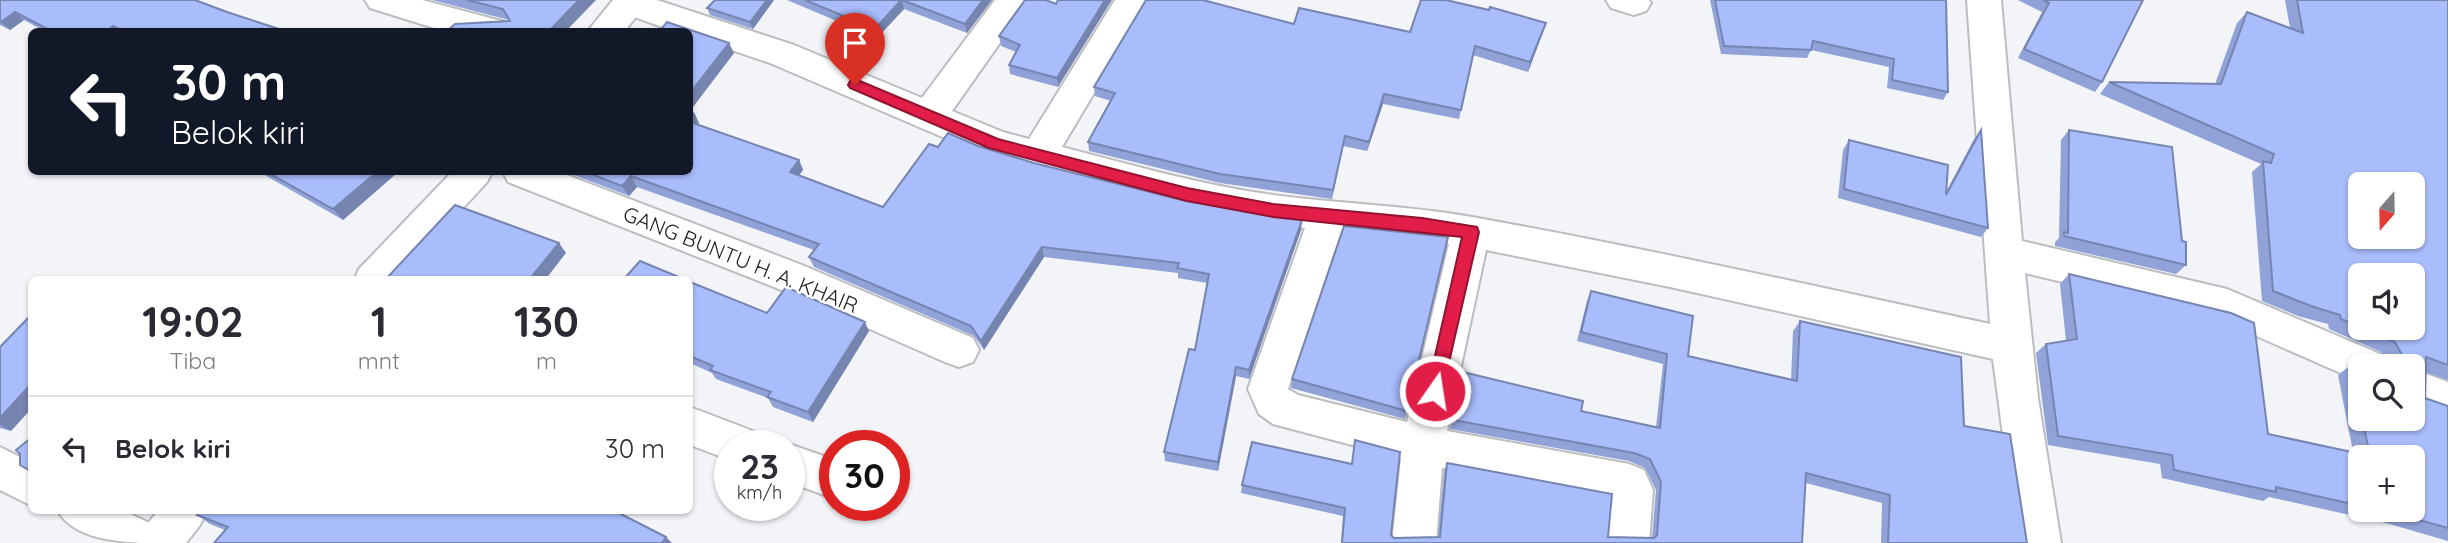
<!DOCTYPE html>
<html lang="id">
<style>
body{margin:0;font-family:Quicksand,sans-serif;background:#f7f7f7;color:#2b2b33;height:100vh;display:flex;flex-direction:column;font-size:26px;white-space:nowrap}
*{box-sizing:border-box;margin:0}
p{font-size:23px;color:#7c7c81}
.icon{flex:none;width:38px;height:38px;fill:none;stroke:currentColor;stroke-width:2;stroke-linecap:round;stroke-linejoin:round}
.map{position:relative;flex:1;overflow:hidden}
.drawer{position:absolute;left:28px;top:276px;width:665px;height:238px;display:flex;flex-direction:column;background:#fff;border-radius:10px;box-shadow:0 2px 5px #0004}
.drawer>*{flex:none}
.top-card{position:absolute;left:28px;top:28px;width:665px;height:147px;border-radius:10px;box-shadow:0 2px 5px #0004;background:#111827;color:#fff;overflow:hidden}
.needle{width:46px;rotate:200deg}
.tools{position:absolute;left:2348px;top:172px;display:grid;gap:14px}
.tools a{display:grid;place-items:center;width:77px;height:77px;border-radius:10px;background:#fff;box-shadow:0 2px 5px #0004;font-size:35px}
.speed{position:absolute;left:714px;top:430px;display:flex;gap:14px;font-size:35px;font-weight:700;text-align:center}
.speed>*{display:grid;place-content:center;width:91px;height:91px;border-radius:50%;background:#fff;box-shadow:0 2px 5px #0004;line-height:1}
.speed small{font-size:18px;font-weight:400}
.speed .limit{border:10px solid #d22;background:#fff;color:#111}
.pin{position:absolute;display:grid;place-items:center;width:60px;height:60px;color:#fff;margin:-72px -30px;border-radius:50% 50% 50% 0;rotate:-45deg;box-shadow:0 0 7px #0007}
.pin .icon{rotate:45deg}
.me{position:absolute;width:77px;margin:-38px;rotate:13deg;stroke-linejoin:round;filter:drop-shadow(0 0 5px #0008)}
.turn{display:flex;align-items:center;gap:24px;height:147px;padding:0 28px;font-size:32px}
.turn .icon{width:91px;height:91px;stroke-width:2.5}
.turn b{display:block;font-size:49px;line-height:60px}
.eta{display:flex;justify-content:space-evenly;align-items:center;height:119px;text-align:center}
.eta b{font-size:42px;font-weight:700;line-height:49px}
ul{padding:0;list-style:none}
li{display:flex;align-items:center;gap:21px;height:105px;padding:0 28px;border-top:2px solid #e1e1e2}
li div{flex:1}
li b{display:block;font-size:26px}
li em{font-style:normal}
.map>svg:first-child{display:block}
</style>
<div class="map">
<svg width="2448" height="543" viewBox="0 0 2448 543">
<rect width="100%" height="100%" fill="#f3f4f8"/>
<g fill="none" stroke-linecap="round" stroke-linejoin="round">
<g stroke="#bcbdc1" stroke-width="4">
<g id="street">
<polygon points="365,0 422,0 509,23 514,32 447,32 370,8"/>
<path d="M614,0H657L794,45L922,98L995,0H1030L952,111L1003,132L1029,139L1115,0H1149L1062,147C1131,165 1201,185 1273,195C1339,204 1406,205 1472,217C1646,248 1818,287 1990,324L1967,0H2001L2022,241L2227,289L2380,354L2386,366H2361V382L2220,320L2025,273L2038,398L2061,543H2017L1993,359L1670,287L1486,250L1447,431L1629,464L1644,470L1653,490L1649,543H1605L1610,500L1442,468L1436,543H1392L1401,458L1273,424L1259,414L1248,389L1305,228L1273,225L1187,209L1037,171L982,154L770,63L690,36V32H677L617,11L612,3ZM1341,232L1449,244L1407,422L1298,395L1288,389Z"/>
<polygon points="1606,0 1649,0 1651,3 1646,11 1634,15 1611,8"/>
<polygon points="503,172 559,172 802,265 973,338 979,350 973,362 959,367 945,362 774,287 508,182"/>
<polygon points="2413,369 2448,382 2448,419 2413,406"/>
<polygon points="690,407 758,433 764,446 730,446 730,460 690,445"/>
<polygon points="789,444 835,460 835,499 789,482 789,446 783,446"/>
<polygon points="0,447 32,463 32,506 0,490"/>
<path d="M58,511H124L160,528L167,543C130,543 76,543 58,511Z"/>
</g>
</g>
<g stroke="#bcbdc1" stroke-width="4">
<g id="secondary">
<polygon points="613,0 649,0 624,32 587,32"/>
<polygon points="452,172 492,172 487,182 397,280 354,280 359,269"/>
<polygon points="158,511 207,511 200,525 186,543 137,543 144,528"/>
</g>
</g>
<use href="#street" fill="#fff" fill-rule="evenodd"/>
<use href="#secondary" fill="#fff" fill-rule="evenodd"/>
</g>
<g fill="#91a2d9" fill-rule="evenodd">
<polygon points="0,0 227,12 288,32 46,32 24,20 10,30 0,25"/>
<polygon points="432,0 596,0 510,21 509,20"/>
<polygon points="715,0 774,0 753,29 710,15 707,8"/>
<polygon points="787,0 992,0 967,33 904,9 877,38"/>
<polygon points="1710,0 1946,0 1948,92 1943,100 1887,88 1889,67 1811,50 1807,58 1721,54"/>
<polygon points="2018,0 2143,0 2102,82 2095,92 2018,58 2042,12"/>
<path d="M2285,0H2448V380L2425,372V398L2448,406V541L2386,523L2269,497L2263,501L2162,478L2160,464L2048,445L2036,353L2046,344L2066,341L2060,284L2069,274L2268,434L2353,452L2338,375L2351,365L2361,369V418H2413V366H2368L2377,359H2385L2381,352L2329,329L2328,324L2298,316L2262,301L2252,172L2261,164L2100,94L2109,82L2215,84L2237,23L2247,12L2290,28ZM2361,457L2413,509H2361Z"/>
<polygon points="1056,4 1058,87 1010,74 1009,65 1016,52 1001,46 999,36"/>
<polygon points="1294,24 1410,32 1543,32 1528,72 1473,55 1459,119 1383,104 1367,151 1343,146 1332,199 1220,183 1089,151 1088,142 1111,101 1095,96 1094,87"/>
<polygon points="690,32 734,53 690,110 699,123 697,125 799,160 803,170 799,175 883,207 938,147 978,146 1034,163 1301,230 1249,379 1236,376 1218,471 1165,461 1164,452 1195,350 1207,283 1178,278 1178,273 1044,257 984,350 974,336 814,267 809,257 814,250 637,187 629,196 566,172 690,172"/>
<polygon points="1981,130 1988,228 1981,237 1838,198 1843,150 1849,140 1946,192 1974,139"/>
<polygon points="2069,130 2182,241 2186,265 2176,274 2055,246 2055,242 2059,238 2061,140"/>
<polygon points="261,172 398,172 343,220 263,174"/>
<polygon points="1448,237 1405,419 1291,388 1292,379"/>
<polygon points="690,282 767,313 869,331 813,422 773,407 768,398 716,379 712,373 690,363"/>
<polygon points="1591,291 1688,356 1791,380 1793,331 1800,321 1964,426 2027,543 1881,543 1882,503 1806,483 1802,543 1341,543 1343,516 1241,493 1242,485 1252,442 1391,535 1394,538 1438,537 1444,471 1447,463 1608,537 1652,538 1656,490 1645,468 1629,461 1450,429 1463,372 1581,411 1656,427 1663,364 1577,341 1587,301"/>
<polygon points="0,347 11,431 0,428"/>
<polygon points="615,511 225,530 210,524 197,515"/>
</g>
<g fill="#7684b0">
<polygon points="579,0 596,0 565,32 548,32"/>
<polygon points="767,0 774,0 753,29 750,22"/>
<polygon points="902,0 904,9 877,38 875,29"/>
<polygon points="983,0 992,0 967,33 965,24"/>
<polygon points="1105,0 1112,0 1058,87 1057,78"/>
<polygon points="15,12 24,20 10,30 1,22"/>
<polygon points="1546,23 1543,32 1528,72 1530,62"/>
<polygon points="113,26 118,32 106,32"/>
<polygon points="729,43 734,53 690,111 690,93"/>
<polygon points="1384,94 1383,104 1367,151 1369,142"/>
<polygon points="694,112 699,123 691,131 690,129 690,117"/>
<polygon points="1345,136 1343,146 1332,199 1333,190"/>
<polygon points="799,160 803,170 794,182 790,172"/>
<polygon points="377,172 398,172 343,220 333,209"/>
<polygon points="631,176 637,187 629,196 622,186"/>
<polygon points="1302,220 1301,230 1249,379 1249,370"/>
<polygon points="559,243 566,253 545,280 529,280"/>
<polygon points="1042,247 1044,257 984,350 981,341"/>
<polygon points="865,322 869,331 813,422 808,412"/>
<polygon points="1236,367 1236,376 1218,471 1218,462"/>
<polygon points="32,383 32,408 11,431 0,425 0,418"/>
<polygon points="666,537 672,543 662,543"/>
</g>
<g fill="#a9bcfc" stroke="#7684b0" stroke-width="2" fill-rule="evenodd">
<polygon points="0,0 195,0 227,12 288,32 125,32 113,26 106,32 53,32 15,12 1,22 0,21"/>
<polygon points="467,0 579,0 548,32 446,32 455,24 510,21 503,9"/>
<polygon points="715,0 767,0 750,22 707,8"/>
<polygon points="805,0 901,0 875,29"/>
<polygon points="902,0 983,0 965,24"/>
<polygon points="1025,0 1046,0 1056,4 1058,0 1105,0 1057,78 1009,65 1020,45 999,36"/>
<polygon points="1146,0 1203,0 1294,24 1299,8 1410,32 1421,0 1446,0 1489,10 1490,7 1546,23 1530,62 1475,46 1461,110 1384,94 1369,142 1345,136 1333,190 1220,174 1088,142 1115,93 1094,87"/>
<polygon points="1715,0 1946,0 1948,92 1892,80 1894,59 1813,41 1811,50 1724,46"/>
<polygon points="2043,0 2143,0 2102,82 2024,49 2049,3"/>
<path d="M2297,0H2448V365L2426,357L2425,398L2448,406V528L2401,515L2375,509H2413V457H2361V506L2276,487V492L2174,470L2172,455L2058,436L2046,344L2077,339L2069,274L2231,313L2254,323L2268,434L2370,456L2362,418H2413V366H2376L2377,359H2400L2402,355L2395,342L2341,319L2340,315L2311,306L2273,291L2263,161L2271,163L2274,154L2109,82L2221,84L2247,12L2303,33ZM2361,184H2413V236H2361ZM2361,275H2413V327H2361Z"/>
<polygon points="667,22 729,43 690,93 690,32 659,32"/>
<polygon points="690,122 799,160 790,172 883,207 929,144 938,147 948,133 978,146 1034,163 1186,201 1302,220 1249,370 1236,367 1218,462 1164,452 1189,349 1195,350 1209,274 1177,268 1179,263 1042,247 981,341 971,326 809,257 819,244 631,176 622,186 586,172 690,172"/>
<polygon points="1981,130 1988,228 1844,189 1849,140 1948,165 1946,195"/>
<polygon points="2069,130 2172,147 2182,241 2186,242 2186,265 2064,236 2064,232 2068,233"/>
<polygon points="267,172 377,172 333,209"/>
<polygon points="455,205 559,243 529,280 385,280"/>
<polygon points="1344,226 1448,237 1407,411 1292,379"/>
<polygon points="640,261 686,280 623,280"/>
<polygon points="690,282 767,313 786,287 865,322 808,412 767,397 771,392 710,370 713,366 690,356"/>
<polygon points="1591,291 1693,316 1688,356 1797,381 1800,321 1961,357 1964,426 2010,434 2027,543 1888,543 1890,495 1806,473 1802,543 1342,543 1345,508 1242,485 1252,442 1352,464 1355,440 1400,452 1391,535 1394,538 1440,537 1447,463 1612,494 1608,537 1654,538 1657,535 1661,482 1650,459 1634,453 1453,420 1463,372 1583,401 1581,411 1660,428 1667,354 1581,332"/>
<polygon points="32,314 32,383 0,418 0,347"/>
<polygon points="2351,365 2361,369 2361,413"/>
<polygon points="32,437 32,472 20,465 20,454 16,450"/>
<polygon points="200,511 615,511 666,537 662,543 214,543 228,527 197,515"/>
</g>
<polygon fill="#e11d48" stroke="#92132f" stroke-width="2" points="855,79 998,139 1187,188 1273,204 1422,218 1477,227 1479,232 1441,397 1435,399 1429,397 1427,391 1462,237 1273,217 1187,201 989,148 850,88 848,85 850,81"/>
<g text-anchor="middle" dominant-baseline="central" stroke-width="5" stroke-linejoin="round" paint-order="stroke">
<g font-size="21" fill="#1d1e1f" stroke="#fff">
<text transform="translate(741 259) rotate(22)">GANG BUNTU H. A. KHAIR</text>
</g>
</g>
</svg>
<div class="tools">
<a><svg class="needle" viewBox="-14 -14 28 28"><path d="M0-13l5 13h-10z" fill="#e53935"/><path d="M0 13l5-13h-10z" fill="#7c7c81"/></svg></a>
<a><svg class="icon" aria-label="sound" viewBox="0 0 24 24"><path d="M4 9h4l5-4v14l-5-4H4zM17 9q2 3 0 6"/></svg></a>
<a><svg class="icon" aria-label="search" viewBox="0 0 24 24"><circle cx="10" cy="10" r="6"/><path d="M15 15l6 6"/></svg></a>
<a>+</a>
</div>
<div class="speed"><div>23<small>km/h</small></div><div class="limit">30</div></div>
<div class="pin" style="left:855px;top:85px;background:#d93025"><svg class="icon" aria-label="arrive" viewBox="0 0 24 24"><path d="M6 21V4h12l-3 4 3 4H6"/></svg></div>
<svg class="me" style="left:1435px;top:391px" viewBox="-20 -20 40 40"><circle r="17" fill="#e11d48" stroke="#fff" stroke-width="3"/><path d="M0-11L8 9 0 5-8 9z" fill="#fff"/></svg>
<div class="top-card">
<div class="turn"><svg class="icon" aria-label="left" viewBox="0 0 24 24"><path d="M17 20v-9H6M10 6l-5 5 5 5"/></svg><div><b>30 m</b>Belok kiri</div></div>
</div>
<section class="drawer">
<div class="eta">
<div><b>19:02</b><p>Tiba</p></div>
<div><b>1</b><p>mnt</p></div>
<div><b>130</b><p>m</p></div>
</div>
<ul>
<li><svg class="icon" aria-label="left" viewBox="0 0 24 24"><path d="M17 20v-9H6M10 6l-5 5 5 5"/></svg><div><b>Belok kiri</b></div><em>30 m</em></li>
</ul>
</section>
</div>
